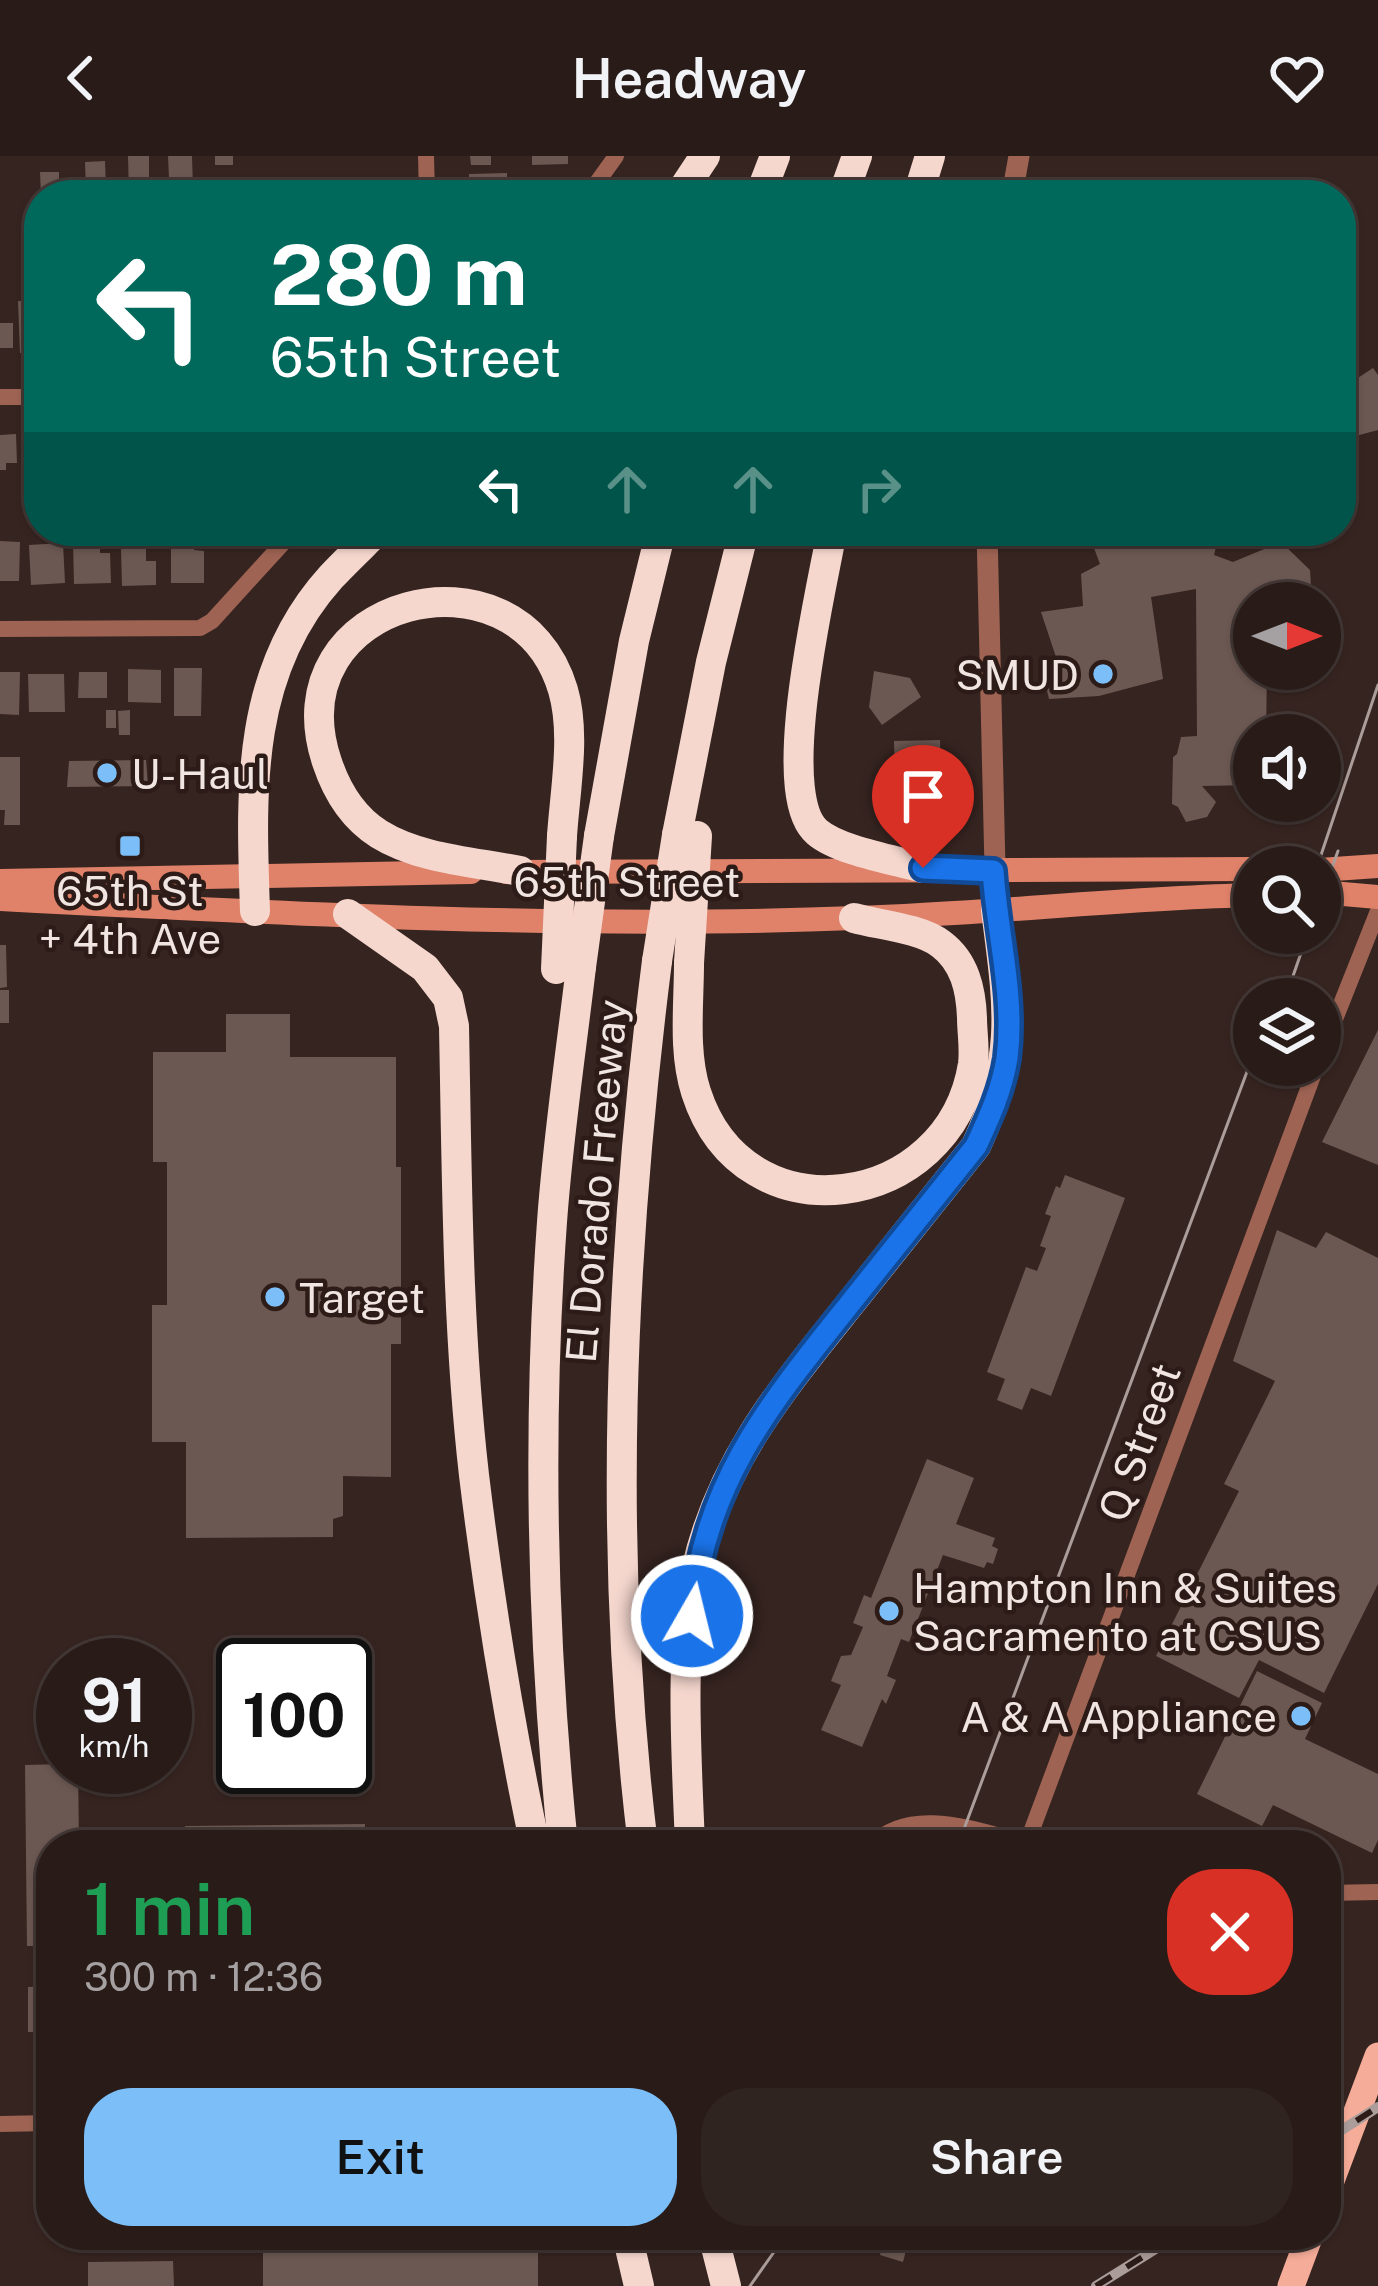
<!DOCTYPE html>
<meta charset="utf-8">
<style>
body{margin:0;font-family:"Public Sans",sans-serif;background:#302421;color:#f1f3f6;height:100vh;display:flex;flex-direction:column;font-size:45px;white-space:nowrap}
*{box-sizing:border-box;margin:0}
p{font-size:39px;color:#a5a1a2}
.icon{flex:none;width:66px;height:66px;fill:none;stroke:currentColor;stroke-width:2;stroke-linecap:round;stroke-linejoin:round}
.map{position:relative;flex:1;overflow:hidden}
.details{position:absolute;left:36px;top:1674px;width:1305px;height:420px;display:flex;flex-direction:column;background:#281b18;border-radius:48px;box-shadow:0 3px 9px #0004,0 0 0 3px #443937}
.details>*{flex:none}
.hud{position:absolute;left:24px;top:24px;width:1332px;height:366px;border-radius:48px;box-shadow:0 3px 9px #0004,0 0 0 3px #443937;background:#00695c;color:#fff;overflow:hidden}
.needle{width:78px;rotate:90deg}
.fabs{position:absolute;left:1233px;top:426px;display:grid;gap:24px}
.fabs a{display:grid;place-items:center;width:108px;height:108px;border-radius:50%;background:#281b18;box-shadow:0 3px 9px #0004,0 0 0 3px #443937;font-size:60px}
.speed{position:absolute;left:36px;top:1482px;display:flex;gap:24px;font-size:60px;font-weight:700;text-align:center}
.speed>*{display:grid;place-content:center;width:156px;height:156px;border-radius:50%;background:#281b18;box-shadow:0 3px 9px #0004,0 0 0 3px #443937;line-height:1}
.speed small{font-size:30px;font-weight:400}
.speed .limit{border:6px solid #111;border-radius:18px;background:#fff;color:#111}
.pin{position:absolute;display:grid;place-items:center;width:102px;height:102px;color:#fff;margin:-123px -51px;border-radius:50% 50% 50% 0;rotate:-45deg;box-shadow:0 0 12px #0007}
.pin .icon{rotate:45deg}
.me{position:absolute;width:132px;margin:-66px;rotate:8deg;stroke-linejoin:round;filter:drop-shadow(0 0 9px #0008)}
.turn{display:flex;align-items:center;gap:42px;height:252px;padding:0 48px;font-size:54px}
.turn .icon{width:156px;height:156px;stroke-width:2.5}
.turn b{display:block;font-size:84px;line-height:102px}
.lanes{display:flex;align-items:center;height:114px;padding:0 48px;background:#0003;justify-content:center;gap:60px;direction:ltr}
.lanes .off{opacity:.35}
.round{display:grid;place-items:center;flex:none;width:126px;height:126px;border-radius:48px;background:#302421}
.overview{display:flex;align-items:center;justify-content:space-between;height:204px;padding:0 48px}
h1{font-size:72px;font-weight:600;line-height:90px;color:#1e9e55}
.action{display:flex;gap:24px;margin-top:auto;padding:24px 48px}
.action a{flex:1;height:138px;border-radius:48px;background:#7bbef8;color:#111;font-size:48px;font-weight:600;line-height:138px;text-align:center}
.action a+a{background:#302421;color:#f1f3f6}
header{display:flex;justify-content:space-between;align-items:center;height:156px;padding:0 48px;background:#281b18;font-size:54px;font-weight:600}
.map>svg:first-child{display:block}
</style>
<header><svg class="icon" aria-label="back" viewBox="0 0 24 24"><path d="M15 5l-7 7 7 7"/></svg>Headway<svg class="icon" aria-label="heart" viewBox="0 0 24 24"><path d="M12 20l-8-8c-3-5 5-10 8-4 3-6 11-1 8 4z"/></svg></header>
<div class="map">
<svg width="1378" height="2130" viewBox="0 0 1378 2130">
<rect width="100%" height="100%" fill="#362420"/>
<g fill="#6c5852">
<polygon points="128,0 149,0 149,39 129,39"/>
<polygon points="168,0 192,0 193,33 178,34 177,22 169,22"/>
<rect x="215" y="0" width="18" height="9"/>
<polygon points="470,0 491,0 491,9 471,9"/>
<polygon points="532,0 568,0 568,8 532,9"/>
<polygon points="105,5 106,33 86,34 85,6"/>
<polygon points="40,16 59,16 59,39 41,39"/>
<polygon points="507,17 507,39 475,39 475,31 469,31 469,18"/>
<polygon points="345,21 390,23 390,39 344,39"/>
<polygon points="39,144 39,196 20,197 18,145"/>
<rect x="0" y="167" width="13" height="25"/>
<polygon points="1373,212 1378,219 1378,274 1341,284 1341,233"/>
<polygon points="16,278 17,307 6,307 6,314 0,314 0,279"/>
<polygon points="39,279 39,322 35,322 35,314 24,314 23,280"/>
<polygon points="201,375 214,375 214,388 202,389"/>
<polygon points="1074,375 1220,375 1214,399 1233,406 1281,386 1310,414 1312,446 1254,447 1254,513 1267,513 1266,579 1254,579 1254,629 1202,630 1216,646 1207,661 1186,666 1178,651 1172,648 1173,601 1177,598 1181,581 1197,580 1196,433 1151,441 1163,523 1099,540 1049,543 1041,509 1057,504 1041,456 1083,450 1081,418 1100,408 1091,384 1074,386"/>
<polygon points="171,381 194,381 194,394 204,395 204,427 171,427"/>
<polygon points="0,385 20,386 19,425 0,425"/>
<polygon points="100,385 100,397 110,397 111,427 74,428 73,386"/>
<polygon points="63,387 65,427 31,429 29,389"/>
<polygon points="146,392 146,405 156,405 156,429 122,430 121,393"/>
<polygon points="174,512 202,512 201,560 174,560"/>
<polygon points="128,513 161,514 161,547 128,546"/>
<polygon points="874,515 910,522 921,541 882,569 869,551"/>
<polygon points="0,516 20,516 19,559 0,558"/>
<polygon points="79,516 107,516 107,542 78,542"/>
<polygon points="28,518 64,518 65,556 29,556"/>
<rect x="106" y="554" width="10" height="18"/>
<polygon points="130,554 130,579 119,579 118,555"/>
<polygon points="940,584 942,648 896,650 894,585"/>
<polygon points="0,601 20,601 20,669 4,669 5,654 0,654"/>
<polygon points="146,604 148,630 67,631 69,605"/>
<polygon points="0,789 6,789 7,831 0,832"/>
<rect x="0" y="834" width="9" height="33"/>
<polygon points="226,858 290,858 290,901 396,901 396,1011 401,1011 401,1188 391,1188 391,1321 343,1320 343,1360 333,1363 333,1381 186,1382 186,1286 152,1286 152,1149 167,1149 167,1006 153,1006 153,896 226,896"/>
<polygon points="1378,874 1378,1009 1322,986"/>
<polygon points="1065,1019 1125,1042 1051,1240 1031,1232 1022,1254 997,1244 1005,1223 987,1216 1026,1111 1037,1115 1046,1092 1040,1090 1051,1060 1045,1058 1056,1030 1060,1032"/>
<polygon points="1277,1074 1316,1092 1326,1076 1378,1102 1378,1428 1324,1537 1259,1504 1239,1542 1156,1500 1239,1335 1224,1328 1275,1225 1233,1205"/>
<polygon points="927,1303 974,1322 956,1368 995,1382 992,1390 998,1393 993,1408 987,1406 984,1412 943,1399 909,1486 901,1483 887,1520 896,1524 886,1548 882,1543 862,1591 821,1574 841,1529 831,1525 841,1500 851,1499 863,1471 853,1467 864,1439 871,1442"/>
<polygon points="1257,1515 1322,1547 1305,1583 1378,1618 1378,1684 1372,1697 1273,1649 1262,1670 1197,1638"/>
<polygon points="63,1608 78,1611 79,1689 51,1689 51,1790 27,1790 25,1609"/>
<polygon points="365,1668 365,1689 185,1689 185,1670"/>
<polygon points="51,1830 51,1876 28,1876 28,1831"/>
<rect x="263" y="2079" width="275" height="51"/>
<polygon points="885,2079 910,2079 903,2106 880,2099"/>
<polygon points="173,2105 174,2130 88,2130 88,2106"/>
</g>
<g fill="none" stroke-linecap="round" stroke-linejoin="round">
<g stroke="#9e6353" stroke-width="16">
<polyline points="426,0 427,39"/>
<polyline points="588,39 616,0"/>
<polyline points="0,241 39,241"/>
<polyline points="0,473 200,472 212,465 294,375"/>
<polyline points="1320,901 1378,755"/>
<polyline points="1027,1687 1317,909"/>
<path d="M872,1689C913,1646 984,1678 1035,1689"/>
<polyline points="1326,1737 1378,1736"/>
<polyline points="0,1968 51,1967"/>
</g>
<g stroke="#9e6353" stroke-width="21">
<polyline points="1012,39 1019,0"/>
<polyline points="987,375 996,754"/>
</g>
<g stroke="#e08269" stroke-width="24">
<polyline points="1320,714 1378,710"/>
<polyline points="506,716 1254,713"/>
<polyline points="0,725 471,716"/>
<polyline points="1320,736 1378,741"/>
<path d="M0,743C284,758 570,773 855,762C988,758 1121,742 1254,739"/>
</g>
<g stroke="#f5ac98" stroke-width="27">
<polyline points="1326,2038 1378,1900"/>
<polyline points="1291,2130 1310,2079"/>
</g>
<g stroke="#f5d7ce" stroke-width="30">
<polyline points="679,39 705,0"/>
<polyline points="760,39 775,0"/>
<polyline points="843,39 857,0"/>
<polyline points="918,39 930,0"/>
<path d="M832,375C822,432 772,638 817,676C839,695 895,704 923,712"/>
<polyline points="677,679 711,506 744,375"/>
<polyline points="599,680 634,485 661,375"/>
<path d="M520,715C475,706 419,703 379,678C352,661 337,636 327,606C272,442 518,381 563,534C576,578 565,634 562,680"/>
<path d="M255,755C251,636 245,516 331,421C346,405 362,390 377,375"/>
<path d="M348,758L425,812L448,842L454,870C457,1020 457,1170 474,1319C489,1443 509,1566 535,1689"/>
<path d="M689,807C689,849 683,896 696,936C744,1086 950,1054 973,908C975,893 972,876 972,862C971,834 965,806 941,788C920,772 879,769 854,762"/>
<path d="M563,1689C542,1482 537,1274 552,1066C558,981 571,896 581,811"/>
<path d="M643,1689C607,1395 620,1098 657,805"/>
<path d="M690,1689C687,1610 679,1489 696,1414C721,1305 782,1233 850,1148C892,1095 934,1042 976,990C1018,900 1008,848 996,754"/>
<polyline points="627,2079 639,2130"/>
<polyline points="713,2079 726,2130"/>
</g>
<g stroke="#ab9d99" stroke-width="3">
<polyline points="1317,711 1378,529"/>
<polyline points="1320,745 1338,695"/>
<polyline points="1285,843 1308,777"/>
<polyline points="958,1689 1254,897"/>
<polyline points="750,2130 786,2079"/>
</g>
<g stroke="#ab9d99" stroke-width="10">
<g id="rail">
<polyline points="1326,1984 1378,1951"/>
<polyline points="1096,2130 1178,2079"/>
</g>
</g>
<use href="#rail" stroke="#2c1b16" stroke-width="6" stroke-dasharray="18" stroke-linecap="butt"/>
<g stroke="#f5d7ce" stroke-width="30">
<polyline points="657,805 677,679"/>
<polyline points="689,807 697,680"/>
<polyline points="581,811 599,680"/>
<polyline points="556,813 562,680"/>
</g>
</g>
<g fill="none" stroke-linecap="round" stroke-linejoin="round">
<g stroke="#114b97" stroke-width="30">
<path id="route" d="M692,1460C702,1332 767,1251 844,1155C888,1100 932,1045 976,990C989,962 1002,934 1007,902C1015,841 997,776 993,715L923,712"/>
</g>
<use href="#route" stroke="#1a73e8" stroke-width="21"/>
</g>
<g fill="#7bbef8" stroke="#2c1b16" stroke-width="4.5">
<circle cx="1103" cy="518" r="12"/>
<circle cx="107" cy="617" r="12"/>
<rect x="118" y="678" width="24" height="24" rx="6"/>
<circle cx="275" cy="1141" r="12"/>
<circle cx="889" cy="1455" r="12"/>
<circle cx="1301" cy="1560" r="12"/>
</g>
<g text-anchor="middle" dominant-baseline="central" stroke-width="9" stroke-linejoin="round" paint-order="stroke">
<g font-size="42" fill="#f1e5e1" stroke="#2c1b16" text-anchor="start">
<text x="1079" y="518" text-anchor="end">SMUD</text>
<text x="131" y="617">U-Haul</text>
<text x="130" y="734" text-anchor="middle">65th St<tspan x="130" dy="48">+ 4th Ave</tspan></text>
<text x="299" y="1141">Target</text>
<text x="913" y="1431">Hampton Inn &amp; Suites<tspan x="913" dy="48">Sacramento at CSUS</tspan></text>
<text x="1277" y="1560" text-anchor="end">A &amp; A Appliance</text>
</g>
<g font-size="42" fill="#f1e5e1" stroke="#2c1b16">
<text x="627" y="725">65th Street</text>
<text transform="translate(596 1025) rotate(-85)">El Dorado Freeway</text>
<text transform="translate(1139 1286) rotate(-70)">Q Street</text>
</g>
</g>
</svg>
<div class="fabs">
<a><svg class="needle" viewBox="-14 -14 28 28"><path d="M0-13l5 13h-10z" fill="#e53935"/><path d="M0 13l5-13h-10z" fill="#a5a1a2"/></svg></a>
<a><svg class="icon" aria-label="sound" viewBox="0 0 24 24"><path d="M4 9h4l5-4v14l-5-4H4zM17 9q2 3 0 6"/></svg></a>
<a><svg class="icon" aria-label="search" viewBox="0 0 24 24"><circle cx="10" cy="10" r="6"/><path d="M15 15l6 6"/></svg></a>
<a><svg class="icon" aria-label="layers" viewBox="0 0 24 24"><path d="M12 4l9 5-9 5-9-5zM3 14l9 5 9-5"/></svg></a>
</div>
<div class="speed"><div>91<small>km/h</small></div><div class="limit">100</div></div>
<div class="pin" style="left:923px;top:712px;background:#d93025"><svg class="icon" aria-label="arrive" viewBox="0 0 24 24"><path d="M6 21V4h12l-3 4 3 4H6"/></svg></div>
<svg class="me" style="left:692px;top:1460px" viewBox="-20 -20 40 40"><circle r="17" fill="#1a73e8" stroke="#fff" stroke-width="3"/><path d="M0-11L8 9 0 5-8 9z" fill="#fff"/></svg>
<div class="hud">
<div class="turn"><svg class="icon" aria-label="left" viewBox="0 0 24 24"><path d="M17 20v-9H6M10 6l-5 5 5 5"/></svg><div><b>280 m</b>65th Street</div></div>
<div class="lanes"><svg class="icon" aria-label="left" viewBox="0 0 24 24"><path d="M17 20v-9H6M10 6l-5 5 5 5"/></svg><svg class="icon off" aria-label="ahead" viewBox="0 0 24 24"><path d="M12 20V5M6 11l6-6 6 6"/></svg><svg class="icon off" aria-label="ahead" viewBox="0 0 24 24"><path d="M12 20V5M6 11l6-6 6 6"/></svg><svg class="icon off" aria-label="right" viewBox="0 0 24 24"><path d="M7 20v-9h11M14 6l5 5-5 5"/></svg></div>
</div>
<section class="details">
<div class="overview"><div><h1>1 min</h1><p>300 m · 12:36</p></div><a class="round" style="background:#d93025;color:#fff"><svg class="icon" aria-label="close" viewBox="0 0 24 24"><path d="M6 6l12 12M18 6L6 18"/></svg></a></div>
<div class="action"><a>Exit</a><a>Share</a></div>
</section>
</div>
